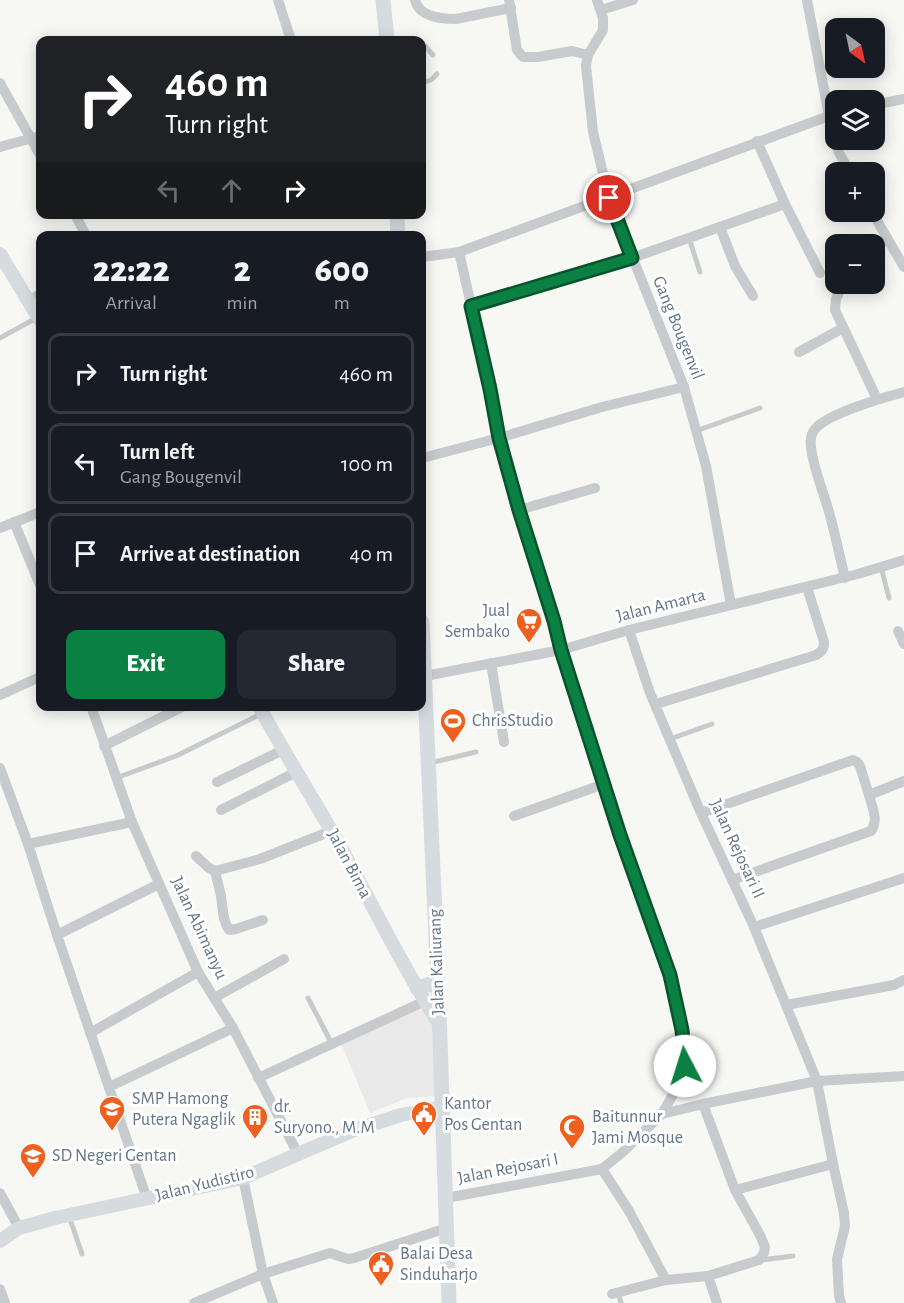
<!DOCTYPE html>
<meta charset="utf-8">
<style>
body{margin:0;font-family:"Alegreya Sans",sans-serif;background:#242831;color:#f1f3f6;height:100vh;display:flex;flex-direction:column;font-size:22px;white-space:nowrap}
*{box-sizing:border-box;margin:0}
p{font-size:20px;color:#9ea1a6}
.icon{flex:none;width:33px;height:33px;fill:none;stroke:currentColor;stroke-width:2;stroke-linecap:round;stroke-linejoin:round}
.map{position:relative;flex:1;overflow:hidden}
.side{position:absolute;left:36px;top:231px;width:390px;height:480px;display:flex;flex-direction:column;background:#171b24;border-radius:12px;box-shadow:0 3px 15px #0003}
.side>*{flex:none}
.top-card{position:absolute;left:36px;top:36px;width:390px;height:183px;border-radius:12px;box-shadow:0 3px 15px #0003;background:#202124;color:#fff;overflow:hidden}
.needle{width:39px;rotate:147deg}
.buttons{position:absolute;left:825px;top:18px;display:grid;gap:12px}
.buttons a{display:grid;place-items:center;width:60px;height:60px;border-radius:12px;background:#171b24;box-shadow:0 3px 15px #0003;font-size:30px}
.pin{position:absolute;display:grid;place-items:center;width:51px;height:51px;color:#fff;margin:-26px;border:3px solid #fff;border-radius:50%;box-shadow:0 2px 6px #0007}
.me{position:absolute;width:66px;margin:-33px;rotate:355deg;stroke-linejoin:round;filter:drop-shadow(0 0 4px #0008)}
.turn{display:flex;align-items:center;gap:21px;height:126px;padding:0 30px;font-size:27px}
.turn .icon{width:78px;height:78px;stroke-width:2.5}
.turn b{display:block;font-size:42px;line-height:51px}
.lanes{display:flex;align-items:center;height:57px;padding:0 30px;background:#0003;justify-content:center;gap:30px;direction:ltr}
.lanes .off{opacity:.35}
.eta{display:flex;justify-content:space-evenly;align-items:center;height:102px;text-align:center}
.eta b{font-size:36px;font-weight:800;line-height:42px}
.button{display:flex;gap:12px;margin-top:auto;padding:12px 30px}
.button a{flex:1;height:69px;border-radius:12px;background:#0b8043;color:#fff;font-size:24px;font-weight:800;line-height:69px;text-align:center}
.button a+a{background:#242831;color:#f1f3f6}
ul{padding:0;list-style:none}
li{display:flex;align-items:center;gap:18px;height:81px;margin:0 12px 9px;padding:0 18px;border:3px solid #363941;border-radius:12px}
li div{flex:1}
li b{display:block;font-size:22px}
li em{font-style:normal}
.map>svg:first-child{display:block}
</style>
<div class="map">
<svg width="904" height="1303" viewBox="0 0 904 1303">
<rect width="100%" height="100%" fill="#f7f8f4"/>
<polygon fill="#e8e9e8" points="419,1007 432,1021 435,1096 407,1098 370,1113 341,1043"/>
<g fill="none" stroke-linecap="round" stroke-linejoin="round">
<g stroke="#c7cbce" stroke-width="5">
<polyline points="422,45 425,46 433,55"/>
<polyline points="422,83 431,80 437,74"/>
<polyline points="689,238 700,272"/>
<polyline points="0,338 38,317"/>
<polyline points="696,431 760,408"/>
<polyline points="881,567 889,598"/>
<polyline points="670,739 712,724"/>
<polyline points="430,763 476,752"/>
<polyline points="116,778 176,756 261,714"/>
<polyline points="308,998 332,1044"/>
<polyline points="69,1216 82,1254"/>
<polyline points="761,1260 793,1256"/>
<polyline points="618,1292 621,1303"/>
</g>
<g stroke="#c7cbce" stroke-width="10">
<polyline points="278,0 291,40"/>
<path d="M415,0C419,17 441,19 456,19L511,8"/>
<polyline points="509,0 517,50 523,57 538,57 572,51 588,55"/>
<polyline points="597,0 603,18 603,30 588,55 586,66 593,132 609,198 684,387 706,466 731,605"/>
<polyline points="807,0 829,116 834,115"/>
<polyline points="601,10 633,0"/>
<polyline points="0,83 40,155"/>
<polyline points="874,105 904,99"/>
<polyline points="757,141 785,204 820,273"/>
<polyline points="0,147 40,136"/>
<polyline points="872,212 904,267"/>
<polyline points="75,214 86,236"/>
<polyline points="720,227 735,266 753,296"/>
<polyline points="874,250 887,238"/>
<polyline points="422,257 459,252 829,116 839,153 850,172"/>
<polyline points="843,284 836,299 835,310 877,399"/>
<polyline points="29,301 40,294"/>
<polyline points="471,306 632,258 785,204"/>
<polyline points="799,352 843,328"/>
<polyline points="422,458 499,438 602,407 684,387"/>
<polyline points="519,510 595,488"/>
<polyline points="14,522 40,585"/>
<polyline points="0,528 40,512"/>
<path d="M845,578C839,553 834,529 827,505C821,486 813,466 811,447C810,440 811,434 815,429C827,414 884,397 904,392"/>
<polyline points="629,630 650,693 701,813 754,927 817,1081 833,1164 844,1213 845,1226 837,1259 839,1296 841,1303"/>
<polyline points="898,631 904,644"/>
<polyline points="491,663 504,742"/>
<polyline points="425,676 561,650 629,630 858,574 904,560"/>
<polyline points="0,695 40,677"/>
<path d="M656,704L816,655C822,651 824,649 824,642L807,587"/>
<polyline points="91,706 132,822 198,972 233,1028 298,1154"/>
<polyline points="104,746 184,706"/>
<polyline points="0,768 28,844 57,935 147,1199"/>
<polyline points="217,782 283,750"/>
<polyline points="221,810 296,772"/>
<polyline points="701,813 853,760 857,762 860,766 869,795 904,781"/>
<polyline points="514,816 604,784"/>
<polyline points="28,844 132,822"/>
<polyline points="196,856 209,868 215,871 260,859 331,831"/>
<path d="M215,871C217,879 219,888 221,896C223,908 222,920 229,930L236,929L263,920"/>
<path d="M732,880L871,831C879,820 872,807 869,795"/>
<polyline points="754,927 904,878"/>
<polyline points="57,935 159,884"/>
<polyline points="214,998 284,959"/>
<polyline points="786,1005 894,985 904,980"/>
<polyline points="90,1033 198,972"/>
<polyline points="258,1078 425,1001"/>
<polyline points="109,1087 233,1028"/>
<polyline points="703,1104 735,1190 760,1235 765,1247 764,1253 759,1260 708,1276 717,1303"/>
<polyline points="662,1114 703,1104 817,1081 904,1076"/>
<polyline points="602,1169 629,1211 666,1280 708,1276"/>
<polyline points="243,1178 263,1274 330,1253 348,1259 354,1258 447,1228"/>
<polyline points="735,1190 833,1164"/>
<polyline points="0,1193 19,1228"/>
<polyline points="446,1198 602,1169 624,1151 662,1114 679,1084 685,1066 682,1030 670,975 620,835 561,650 554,621 519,510 499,438 490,389 459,252"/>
<polyline points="0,1289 5,1303"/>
<polyline points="612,1294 666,1280"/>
<polyline points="194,1303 263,1274 273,1303"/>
</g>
<g stroke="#d6dbe0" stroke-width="14">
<polyline points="0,254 40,320"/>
<path d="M259,706C283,751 310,793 335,837C370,899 400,963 438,1022"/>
<polyline points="0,1241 19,1228 55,1218 243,1178 354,1130 401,1115 442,1107"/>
</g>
<g stroke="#d6dbe0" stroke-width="15">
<polyline points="383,0 387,40"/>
<polyline points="397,214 398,236"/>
<polyline points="422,622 438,982 449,1303"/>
<polyline points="417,988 438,982"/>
</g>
</g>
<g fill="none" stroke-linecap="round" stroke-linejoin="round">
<g stroke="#07532c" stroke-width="15">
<polyline id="route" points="609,198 632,258 471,306 490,389 499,438 519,510 554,621 561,650 620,835 670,975 682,1030 685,1066"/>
</g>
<use href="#route" stroke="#0b8043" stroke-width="10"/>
</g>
<defs>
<g id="supermarket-pin" transform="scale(1.35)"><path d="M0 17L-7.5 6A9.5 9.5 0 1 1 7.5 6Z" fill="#ef5f1d" stroke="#fff"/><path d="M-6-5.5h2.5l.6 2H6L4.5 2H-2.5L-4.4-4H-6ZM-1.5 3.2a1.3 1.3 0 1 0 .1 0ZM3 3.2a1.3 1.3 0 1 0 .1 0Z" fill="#fff"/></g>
<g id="stadium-pin" transform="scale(1.35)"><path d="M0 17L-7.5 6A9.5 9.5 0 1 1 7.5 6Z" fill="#ef5f1d" stroke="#fff"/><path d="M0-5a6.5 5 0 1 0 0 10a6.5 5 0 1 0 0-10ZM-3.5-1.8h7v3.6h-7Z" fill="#fff"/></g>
<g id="school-pin" transform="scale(1.35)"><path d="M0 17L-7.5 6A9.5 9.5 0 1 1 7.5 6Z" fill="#ef5f1d" stroke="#fff"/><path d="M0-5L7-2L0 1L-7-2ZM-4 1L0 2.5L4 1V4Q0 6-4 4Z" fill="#fff"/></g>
<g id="civic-pin" transform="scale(1.35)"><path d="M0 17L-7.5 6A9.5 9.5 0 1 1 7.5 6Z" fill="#ef5f1d" stroke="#fff"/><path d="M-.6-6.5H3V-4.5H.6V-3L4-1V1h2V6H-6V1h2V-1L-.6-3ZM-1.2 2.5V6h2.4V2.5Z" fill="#fff"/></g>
<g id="building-pin" transform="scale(1.35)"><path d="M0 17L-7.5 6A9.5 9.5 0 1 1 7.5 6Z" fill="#ef5f1d" stroke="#fff"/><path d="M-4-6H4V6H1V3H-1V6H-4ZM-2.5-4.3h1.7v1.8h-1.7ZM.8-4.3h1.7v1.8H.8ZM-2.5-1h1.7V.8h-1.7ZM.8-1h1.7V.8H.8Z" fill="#fff"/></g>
<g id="mosque-pin" transform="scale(1.35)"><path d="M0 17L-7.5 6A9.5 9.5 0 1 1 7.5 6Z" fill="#ef5f1d" stroke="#fff"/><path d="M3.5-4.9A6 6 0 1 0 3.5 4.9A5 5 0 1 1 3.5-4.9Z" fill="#fff"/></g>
</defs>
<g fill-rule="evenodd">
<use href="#supermarket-pin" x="529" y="621"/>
<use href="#stadium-pin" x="453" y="721"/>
<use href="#school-pin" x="112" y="1109"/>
<use href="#civic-pin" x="424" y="1114"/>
<use href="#building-pin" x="255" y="1117"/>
<use href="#mosque-pin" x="572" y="1127"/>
<use href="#school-pin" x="33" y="1156"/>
<use href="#civic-pin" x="381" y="1264"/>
</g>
<g text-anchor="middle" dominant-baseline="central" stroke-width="6" stroke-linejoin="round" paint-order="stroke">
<g font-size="18" fill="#647588" stroke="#fff">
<text transform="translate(678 328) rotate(68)">Gang Bougenvil</text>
<text transform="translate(661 606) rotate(-14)">Jalan Amarta</text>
<text transform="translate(737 849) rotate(65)">Jalan Rejosari II</text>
<text transform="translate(349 864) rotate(62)">Jalan Bima</text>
<text transform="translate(199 928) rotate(65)">Jalan Abimanyu</text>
<text transform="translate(437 962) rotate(-92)">Jalan Kaliurang</text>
<text transform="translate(508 1169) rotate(-11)">Jalan Rejosari I</text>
<text transform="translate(205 1184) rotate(-14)">Jalan Yudistiro</text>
</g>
<g font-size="18" fill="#647588" stroke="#fff" text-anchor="start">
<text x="510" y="611" text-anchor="end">Jual<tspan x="510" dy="21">Sembako</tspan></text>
<text x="472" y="721">ChrisStudio</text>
<text x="132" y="1099">SMP Hamong<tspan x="132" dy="21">Putera Ngaglik</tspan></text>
<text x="444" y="1104">Kantor<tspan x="444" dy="21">Pos Gentan</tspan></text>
<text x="274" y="1107">dr.<tspan x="274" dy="21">Suryono., M.M</tspan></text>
<text x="592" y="1117">Baitunnur<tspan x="592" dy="21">Jami Mosque</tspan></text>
<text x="52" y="1156">SD Negeri Gentan</text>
<text x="400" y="1254">Balai Desa<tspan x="400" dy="21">Sinduharjo</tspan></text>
</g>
</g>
</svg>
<div class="buttons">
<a><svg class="needle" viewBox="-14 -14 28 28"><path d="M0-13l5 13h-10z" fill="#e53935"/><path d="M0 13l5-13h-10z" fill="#9ea1a6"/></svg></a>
<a><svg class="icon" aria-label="layers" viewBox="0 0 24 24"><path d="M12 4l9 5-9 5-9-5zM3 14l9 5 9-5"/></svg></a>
<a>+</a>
<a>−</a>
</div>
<div class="pin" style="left:609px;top:198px;background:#d93025"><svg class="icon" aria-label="arrive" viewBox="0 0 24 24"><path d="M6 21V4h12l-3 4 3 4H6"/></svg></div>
<svg class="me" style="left:685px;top:1066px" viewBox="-20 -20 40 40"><circle r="19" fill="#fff"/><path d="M0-13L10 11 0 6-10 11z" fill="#0b8043"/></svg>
<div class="top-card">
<div class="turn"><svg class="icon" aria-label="right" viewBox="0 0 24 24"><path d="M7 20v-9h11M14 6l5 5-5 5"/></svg><div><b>460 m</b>Turn right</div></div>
<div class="lanes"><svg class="icon off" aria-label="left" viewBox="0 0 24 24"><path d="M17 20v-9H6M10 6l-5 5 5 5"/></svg><svg class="icon off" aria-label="ahead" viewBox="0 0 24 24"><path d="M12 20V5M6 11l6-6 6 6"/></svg><svg class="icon" aria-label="right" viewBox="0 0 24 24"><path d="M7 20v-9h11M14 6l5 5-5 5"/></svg></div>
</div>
<section class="side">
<div class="eta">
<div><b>22:22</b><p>Arrival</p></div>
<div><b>2</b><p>min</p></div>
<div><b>600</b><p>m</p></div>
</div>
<ul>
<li><svg class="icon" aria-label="right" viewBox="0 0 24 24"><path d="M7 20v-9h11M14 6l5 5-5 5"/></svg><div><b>Turn right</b></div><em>460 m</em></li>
<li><svg class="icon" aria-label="left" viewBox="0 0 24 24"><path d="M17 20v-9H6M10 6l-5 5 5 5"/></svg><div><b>Turn left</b><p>Gang Bougenvil</p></div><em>100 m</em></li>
<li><svg class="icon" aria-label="arrive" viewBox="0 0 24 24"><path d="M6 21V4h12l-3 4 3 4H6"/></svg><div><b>Arrive at destination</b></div><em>40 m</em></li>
</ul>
<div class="button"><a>Exit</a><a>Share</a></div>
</section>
</div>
